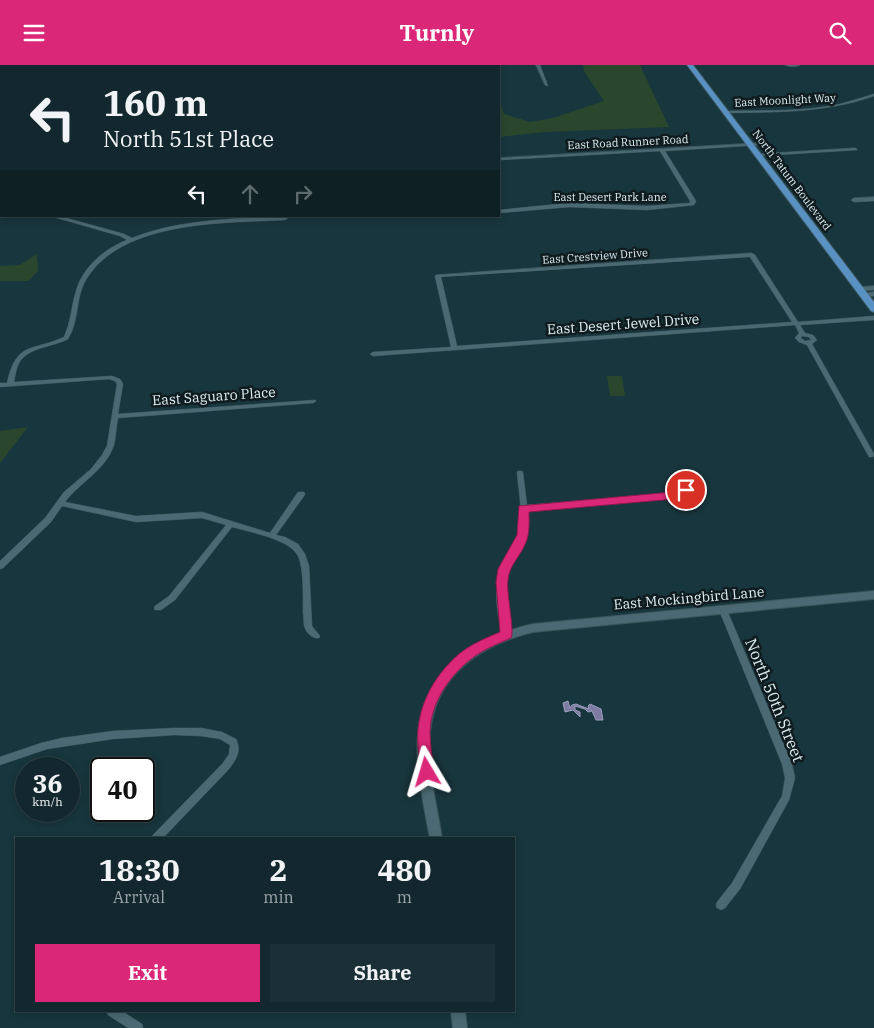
<!DOCTYPE html>
<style>
body{margin:0;font-family:"IBM Plex Serif",serif;background:#1b3036;color:#f1f3f6;height:100vh;display:flex;flex-direction:column;font-size:19px;white-space:nowrap}
*{box-sizing:border-box;margin:0}
p{font-size:16px;color:#9ca6aa}
.icon{flex:none;width:28px;height:28px;fill:none;stroke:currentColor;stroke-width:2;stroke-linecap:round;stroke-linejoin:round}
.map{position:relative;flex:1;overflow:hidden}
.side{position:absolute;left:15px;top:772px;width:500px;height:175px;display:flex;flex-direction:column;background:#12282e;border-radius:0px;box-shadow:0 2px 8px #0003,0 0 0 1px #31444a}
.side>*{flex:none}
.banner{position:absolute;left:0px;top:0px;width:500px;height:152px;box-shadow:0 2px 8px #0003,0 0 0 1px #31444a;background:#12282e;color:#f1f3f6;overflow:hidden}
.speed{position:absolute;left:15px;top:692px;display:flex;gap:10px;font-size:25px;font-weight:700;text-align:center}
.speed>*{display:grid;place-content:center;width:65px;height:65px;border-radius:50%;background:#12282e;box-shadow:0 2px 8px #0003,0 0 0 1px #31444a;line-height:1}
.speed small{font-size:12px;font-weight:400}
.speed .limit{border:2px solid #111;border-radius:8px;background:#fff;color:#111}
.pin{position:absolute;display:grid;place-items:center;width:42px;height:42px;color:#fff;margin:-21px;border:2px solid #fff;border-radius:50%;box-shadow:0 1px 5px #0007}
.me{position:absolute;width:55px;margin:-28px;rotate:353deg;stroke-linejoin:round;filter:drop-shadow(0 0 4px #0008)}
.turn{display:flex;align-items:center;gap:18px;height:105px;padding:0 20px;font-size:22px}
.turn .icon{width:65px;height:65px;stroke-width:2.5}
.turn b{display:block;font-size:35px;line-height:42px}
.lanes{display:flex;align-items:center;height:48px;padding:0 20px;background:#0003;justify-content:center;gap:25px;direction:ltr}
.lanes .off{opacity:.35}
.eta{display:flex;justify-content:space-evenly;align-items:center;height:85px;text-align:center}
.eta b{font-size:30px;font-weight:700;line-height:35px}
.action{display:flex;gap:10px;margin-top:auto;padding:10px 20px}
.action a{flex:1;height:58px;border-radius:0px;background:#db2777;color:#fff;font-size:20px;font-weight:700;line-height:58px;text-align:center}
.action a+a{background:#1b3036;color:#f1f3f6}
header{display:flex;justify-content:space-between;align-items:center;height:65px;padding:0 20px;background:#db2777;color:#fff;font-size:22px;font-weight:700}
.map>svg:first-child{display:block}
</style>
<header><svg class="icon" aria-label="menu" viewBox="0 0 24 24"><path d="M4 6h16M4 12h16M4 18h16"/></svg>Turnly<svg class="icon" aria-label="search" viewBox="0 0 24 24"><circle cx="10" cy="10" r="6"/><path d="M15 15l6 6"/></svg></header>
<div class="map">
<svg width="874" height="963" viewBox="0 0 874 963">
<rect width="100%" height="100%" fill="#18363d"/>
<g fill="#2a472e">
<polygon points="583,0 640,0 669,62 545,67 499,72 499,32 504,49 530,57 553,53 604,36 584,6"/>
<polygon points="37,189 38,206 28,216 0,216 0,201 20,200"/>
<polygon points="607,311 622,311 625,331 610,331"/>
<polygon points="28,362 0,398 0,366"/>
</g>
<polygon fill="#7e7ca2" stroke="#9b9ebb" points="568,636 570,643 572,640 576,639 589,644 588,641 590,639 601,644 603,655 596,655 592,646 588,647 585,644 575,641 575,645 580,647 580,652 573,645 565,647 563,638"/>
<g fill="none" stroke-linecap="round" stroke-linejoin="round">
<g stroke="#3a545a" stroke-width="1">
<g id="minor">
<polygon points="285,0 289,0 290,1 286,1"/>
<polygon points="360,0 367,0 368,1 362,1"/>
<polygon points="536,0 540,0 548,21 545,20"/>
<path d="M785,0H800C797,2 788,2 785,0Z"/>
<path d="M874,29V31C826,48 776,47 726,48L724,47L726,46C764,45 803,47 840,39C852,36 863,32 874,29Z"/>
<polygon points="758,78 760,79 760,80 665,86 696,136 694,140 647,145 569,142 499,148 499,145 569,138 647,141 690,138 690,136 660,86 499,95 499,93"/>
<polygon points="855,83 857,84 857,85 758,91 756,90 758,89"/>
<rect x="0" y="88" width="1" height="2"/>
<polygon points="874,132 874,136 854,137 851,135 854,133"/>
<polygon points="0,134 1,135 1,137 0,138"/>
<path d="M50,151H59L124,169L132,173C180,154 233,154 285,151L288,153L285,155C225,158 124,155 87,213C75,231 80,255 68,274C53,282 28,282 19,298C16,304 15,311 14,317L112,311L120,314L123,319L118,349L315,335L316,336L315,337L313,338L118,353C116,362 116,372 114,380C106,405 80,417 65,437L136,451L202,447L270,468L298,427H304L305,429L304,431L276,470L285,472L298,479L305,489L309,501L312,561L320,571L319,573C313,574 307,569 305,563C303,559 304,552 303,548C303,532 304,504 298,491C290,474 249,467 232,462L175,535L161,545H155L154,543L155,541L169,531L226,460L202,453L136,457L62,441L51,457L3,503L0,504V496L45,453L64,427L91,404L102,390L107,381L117,319L115,316L109,314L0,322V318H7C17,275 32,287 64,272C71,257 71,242 76,226C82,203 105,183 127,175L120,171Z"/>
<path d="M752,188L755,190L798,257L874,251V255L800,260L805,268L813,270L817,275L812,279L874,389L873,392H869L868,390L807,280L799,277L795,273L799,268L795,260L373,291L370,289L373,287L451,282L435,211L436,210ZM750,192L792,257L457,281L441,212ZM802,271L809,272L811,275L805,276L801,273Z"/>
<polygon points="874,221 874,225 859,226 856,224 859,222"/>
<polygon points="874,227 874,231 864,232 861,230 864,228"/>
<path d="M518,406H522L523,408L527,440L673,428L686,423L690,425L689,427L674,432L527,445C528,460 528,474 519,487C516,492 511,497 508,503C501,521 506,551 511,569L510,571L507,572L504,571C496,553 493,517 502,499C507,490 516,483 518,473C524,454 519,428 517,408Z"/>
<polygon points="723,542 726,543 727,545 792,699 795,713 789,735 740,824 725,843 721,845 717,843 716,840 717,837 732,818 782,731 785,713 782,699 719,545 720,543"/>
<path d="M174,663H201L222,667L236,674C242,687 236,694 229,704L162,774H150L152,771L223,698L229,689L230,680L220,674L201,671L174,670L113,674L47,684L0,700V692L41,678L62,673L113,666Z"/>
<polygon points="107,946 122,946 142,959 143,963 128,963 108,950"/>
</g>
</g>
<g stroke="#3a545a" stroke-width="2">
<g id="tertiary">
<path d="M874,526V534L533,567C481,580 436,609 430,667C426,702 437,739 442,774H430C424,740 415,703 418,668C424,604 475,572 533,559Z"/>
<polygon points="451,946 465,946 467,963 453,963"/>
</g>
</g>
<g stroke="#3a545a" stroke-width="2">
<polygon id="primary" points="687,0 693,0 874,237 874,247 871,246"/>
</g>
<use href="#minor" fill="#4b6972" fill-rule="evenodd"/>
<use href="#tertiary" fill="#4b6972" fill-rule="evenodd"/>
<use href="#primary" fill="#5991c3" fill-rule="evenodd"/>
</g>
<path fill="#db2777" stroke="#8e194d" d="M686,421L691,425L690,428L674,434L529,447C529,457 530,468 526,477C521,491 509,500 508,515C506,528 515,566 511,573C502,577 492,581 483,586C455,602 430,635 430,668C430,681 433,695 434,707L432,712L427,714L422,712C418,703 419,691 418,681C415,646 432,612 459,589C471,579 486,573 500,567L496,517L498,504L517,470L519,441L672,427Z"/>
<g text-anchor="middle" dominant-baseline="central" stroke-width="5" stroke-linejoin="round" paint-order="stroke">
<g font-size="11" fill="#deeff4" stroke="#0f1b1f">
<text transform="translate(785 35) rotate(-3)">East Moonlight Way</text>
<text transform="translate(628 77) rotate(-3)">East Road Runner Road</text>
<text transform="translate(792 115) rotate(53)">North Tatum Boulevard</text>
<text x="610" y="132">East Desert Park Lane</text>
<text transform="translate(595 191) rotate(-4)">East Crestview Drive</text>
</g>
<g font-size="14" fill="#deeff4" stroke="#0f1b1f">
<text transform="translate(623 259) rotate(-4)">East Desert Jewel Drive</text>
<text transform="translate(214 331) rotate(-4)">East Saguaro Place</text>
<text transform="translate(689 533) rotate(-5)">East Mockingbird Lane</text>
</g>
<g font-size="16" fill="#deeff4" stroke="#0f1b1f">
<text transform="translate(775 635) rotate(68)">North 50th Street</text>
</g>
</g>
</svg>
<div class="speed"><div>36<small>km/h</small></div><div class="limit">40</div></div>
<div class="pin" style="left:686px;top:425px;background:#d93025"><svg class="icon" aria-label="arrive" viewBox="0 0 24 24"><path d="M6 21V4h12l-3 4 3 4H6"/></svg></div>
<svg class="me" style="left:427px;top:707px" viewBox="-20 -20 40 40"><path d="M0-17L14 15 0 8-14 15z" fill="#db2777" stroke="#fff" stroke-width="4"/></svg>
<div class="banner">
<div class="turn"><svg class="icon" aria-label="left" viewBox="0 0 24 24"><path d="M17 20v-9H6M10 6l-5 5 5 5"/></svg><div><b>160 m</b>North 51st Place</div></div>
<div class="lanes"><svg class="icon" aria-label="left" viewBox="0 0 24 24"><path d="M17 20v-9H6M10 6l-5 5 5 5"/></svg><svg class="icon off" aria-label="ahead" viewBox="0 0 24 24"><path d="M12 20V5M6 11l6-6 6 6"/></svg><svg class="icon off" aria-label="right" viewBox="0 0 24 24"><path d="M7 20v-9h11M14 6l5 5-5 5"/></svg></div>
</div>
<section class="side">
<div class="eta">
<div><b>18:30</b><p>Arrival</p></div>
<div><b>2</b><p>min</p></div>
<div><b>480</b><p>m</p></div>
</div>
<div class="action"><a>Exit</a><a>Share</a></div>
</section>
</div>
